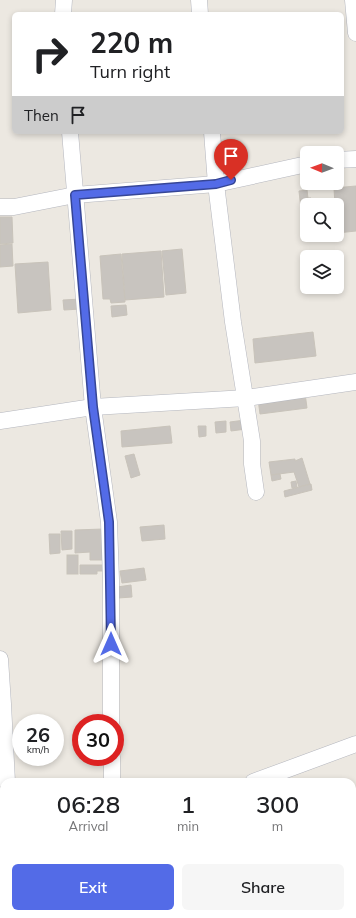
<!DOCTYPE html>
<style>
body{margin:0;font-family:Mulish,sans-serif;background:#f6f6f6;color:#202124;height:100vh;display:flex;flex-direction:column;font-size:15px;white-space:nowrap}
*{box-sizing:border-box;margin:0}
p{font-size:13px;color:#757577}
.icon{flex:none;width:22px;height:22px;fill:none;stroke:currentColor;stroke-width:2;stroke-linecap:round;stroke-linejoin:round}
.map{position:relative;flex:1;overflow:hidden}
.details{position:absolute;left:0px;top:778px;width:356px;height:140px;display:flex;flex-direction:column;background:#fff;border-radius:12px 12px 0 0;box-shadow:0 2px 6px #0003}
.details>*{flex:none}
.guide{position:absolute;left:12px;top:12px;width:332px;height:122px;border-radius:6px;box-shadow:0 2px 6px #0003;background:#fff;color:#202124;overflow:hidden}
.needle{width:26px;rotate:271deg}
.tools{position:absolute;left:300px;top:146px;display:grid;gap:8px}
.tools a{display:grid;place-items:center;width:44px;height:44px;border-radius:6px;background:#fff;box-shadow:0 2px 6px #0003;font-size:20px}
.speed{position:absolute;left:12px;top:714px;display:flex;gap:8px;font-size:20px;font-weight:700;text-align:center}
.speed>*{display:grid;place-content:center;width:52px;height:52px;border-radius:50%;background:#fff;box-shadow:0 2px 6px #0003;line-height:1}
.speed small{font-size:10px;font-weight:400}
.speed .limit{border:6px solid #d22;background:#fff;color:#111}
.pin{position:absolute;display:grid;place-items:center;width:34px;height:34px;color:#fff;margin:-41px -17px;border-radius:50% 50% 50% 0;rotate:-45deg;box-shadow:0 0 4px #0007}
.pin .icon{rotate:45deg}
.me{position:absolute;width:44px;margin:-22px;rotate:0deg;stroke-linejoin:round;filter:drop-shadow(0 0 3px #0008)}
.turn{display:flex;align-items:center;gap:14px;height:84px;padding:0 12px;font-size:18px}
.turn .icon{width:52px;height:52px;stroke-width:2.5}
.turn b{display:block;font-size:28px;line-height:34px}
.then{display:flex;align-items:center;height:38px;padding:0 12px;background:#0003;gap:8px;font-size:15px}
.eta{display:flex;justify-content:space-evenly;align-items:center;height:68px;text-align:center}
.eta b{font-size:24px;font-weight:600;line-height:28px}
.primary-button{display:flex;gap:8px;margin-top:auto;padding:8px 12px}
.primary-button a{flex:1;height:46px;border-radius:6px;background:#536be7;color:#fff;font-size:16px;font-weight:600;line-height:46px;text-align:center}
.primary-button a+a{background:#f6f6f6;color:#202124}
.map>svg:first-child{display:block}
</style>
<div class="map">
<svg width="356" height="918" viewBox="0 0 356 918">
<rect width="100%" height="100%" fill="#ece8e1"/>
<g fill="#c8c4bf" stroke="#c8c3ba">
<polygon points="356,186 356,231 337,233 337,205 335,205 334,188"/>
<polygon points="307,190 308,198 311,198 312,205 307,205 307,235 314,235 314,236 304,237 299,191"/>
<polygon points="0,217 12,217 13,243 0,244"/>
<polygon points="12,244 13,266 0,267 0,245"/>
<polygon points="182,249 186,293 166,295 162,251"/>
<polygon points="161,251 164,297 125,300 122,254"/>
<polygon points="121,254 125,302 111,303 110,299 103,299 100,256"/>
<polygon points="48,262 51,310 18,313 15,264"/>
<polygon points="81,299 81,309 64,310 63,300"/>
<polygon points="126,305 127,315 112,317 111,306"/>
<polygon points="313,332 316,356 255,363 253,339"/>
<polygon points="305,393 307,408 260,414 258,399"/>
<polygon points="245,420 246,429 231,431 230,422"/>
<polygon points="226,421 226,432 216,433 215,422"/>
<polygon points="170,426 172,443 122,447 121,431"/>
<polygon points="198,426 206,426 206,436 199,437"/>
<polygon points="134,454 140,475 131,478 125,456"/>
<polygon points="302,458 310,484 299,487 294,472 271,475 269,462 295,459 295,461"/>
<polygon points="280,474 281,479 272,481 271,475"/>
<polygon points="296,481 297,487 292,488 291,482"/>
<polygon points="311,484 312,490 285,497 284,491"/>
<polygon points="164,525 165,539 142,541 140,527"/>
<polygon points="103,529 104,560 90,560 90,552 75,553 75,530"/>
<polygon points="61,531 72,531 72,549 62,550"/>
<polygon points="49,534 60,534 60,553 50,554"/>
<rect x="67" y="555" width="11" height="19"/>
<polygon points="80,565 104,565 103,571 97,571 97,574 80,574"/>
<polygon points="144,568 146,580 122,583 120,571"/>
<polygon points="131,585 132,597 118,598 117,587"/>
<polygon points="4,859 4,910 0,910 0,860"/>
<polygon points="48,914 87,914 88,918 38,918 38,915"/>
<rect x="91" y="914" width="35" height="4"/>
<polygon points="126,914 137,914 137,918 127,918"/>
</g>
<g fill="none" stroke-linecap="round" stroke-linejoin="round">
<g stroke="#b4b6be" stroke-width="17">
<g id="minor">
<polyline points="199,0 200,14"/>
<polyline points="353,0 356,33"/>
<polyline points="63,14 64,0"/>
<polyline points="70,132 93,407 109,522 111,580 111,723"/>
<polyline points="212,132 216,184 233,322 252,441 252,464 256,492"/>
<polyline points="337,160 356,159"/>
<polyline points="0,207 14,207 75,195 216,184 307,164"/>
<polyline points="0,421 93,407 246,398 356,382"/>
<polyline points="0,659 3,704 7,782"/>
<polyline points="112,757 112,782"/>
<polyline points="253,782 356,744"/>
<polyline points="0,846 4,846"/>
<polyline points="22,914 22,918"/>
<polyline points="268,914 270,918"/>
</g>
</g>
<use href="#minor" stroke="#fff" stroke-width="16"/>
</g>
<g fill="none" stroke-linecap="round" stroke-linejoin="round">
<g stroke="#364696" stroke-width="10">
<polyline id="route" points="111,644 109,522 93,407 75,195 216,184 231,180"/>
</g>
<use href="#route" stroke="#536be7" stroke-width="7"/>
</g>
</svg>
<div class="tools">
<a><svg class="needle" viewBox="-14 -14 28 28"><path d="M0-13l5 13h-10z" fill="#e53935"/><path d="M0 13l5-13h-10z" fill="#757577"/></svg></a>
<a><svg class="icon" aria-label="search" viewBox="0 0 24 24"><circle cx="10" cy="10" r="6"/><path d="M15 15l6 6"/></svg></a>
<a><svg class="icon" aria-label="layers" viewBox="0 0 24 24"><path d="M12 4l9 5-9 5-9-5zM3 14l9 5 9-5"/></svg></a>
</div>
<div class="speed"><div>26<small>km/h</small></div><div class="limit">30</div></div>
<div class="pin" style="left:231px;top:180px;background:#d93025"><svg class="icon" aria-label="arrive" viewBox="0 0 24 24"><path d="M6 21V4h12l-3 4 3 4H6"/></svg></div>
<svg class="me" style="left:111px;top:644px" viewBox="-20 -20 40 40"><path d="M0-17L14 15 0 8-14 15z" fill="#536be7" stroke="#fff" stroke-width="4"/></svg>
<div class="guide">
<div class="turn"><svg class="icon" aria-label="right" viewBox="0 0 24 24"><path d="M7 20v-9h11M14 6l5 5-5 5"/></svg><div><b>220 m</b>Turn right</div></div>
<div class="then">Then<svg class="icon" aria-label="arrive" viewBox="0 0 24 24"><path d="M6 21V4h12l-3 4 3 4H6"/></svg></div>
</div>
<section class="details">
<div class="eta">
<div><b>06:28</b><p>Arrival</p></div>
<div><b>1</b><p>min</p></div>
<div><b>300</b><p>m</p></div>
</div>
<div class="primary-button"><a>Exit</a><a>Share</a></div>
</section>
</div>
